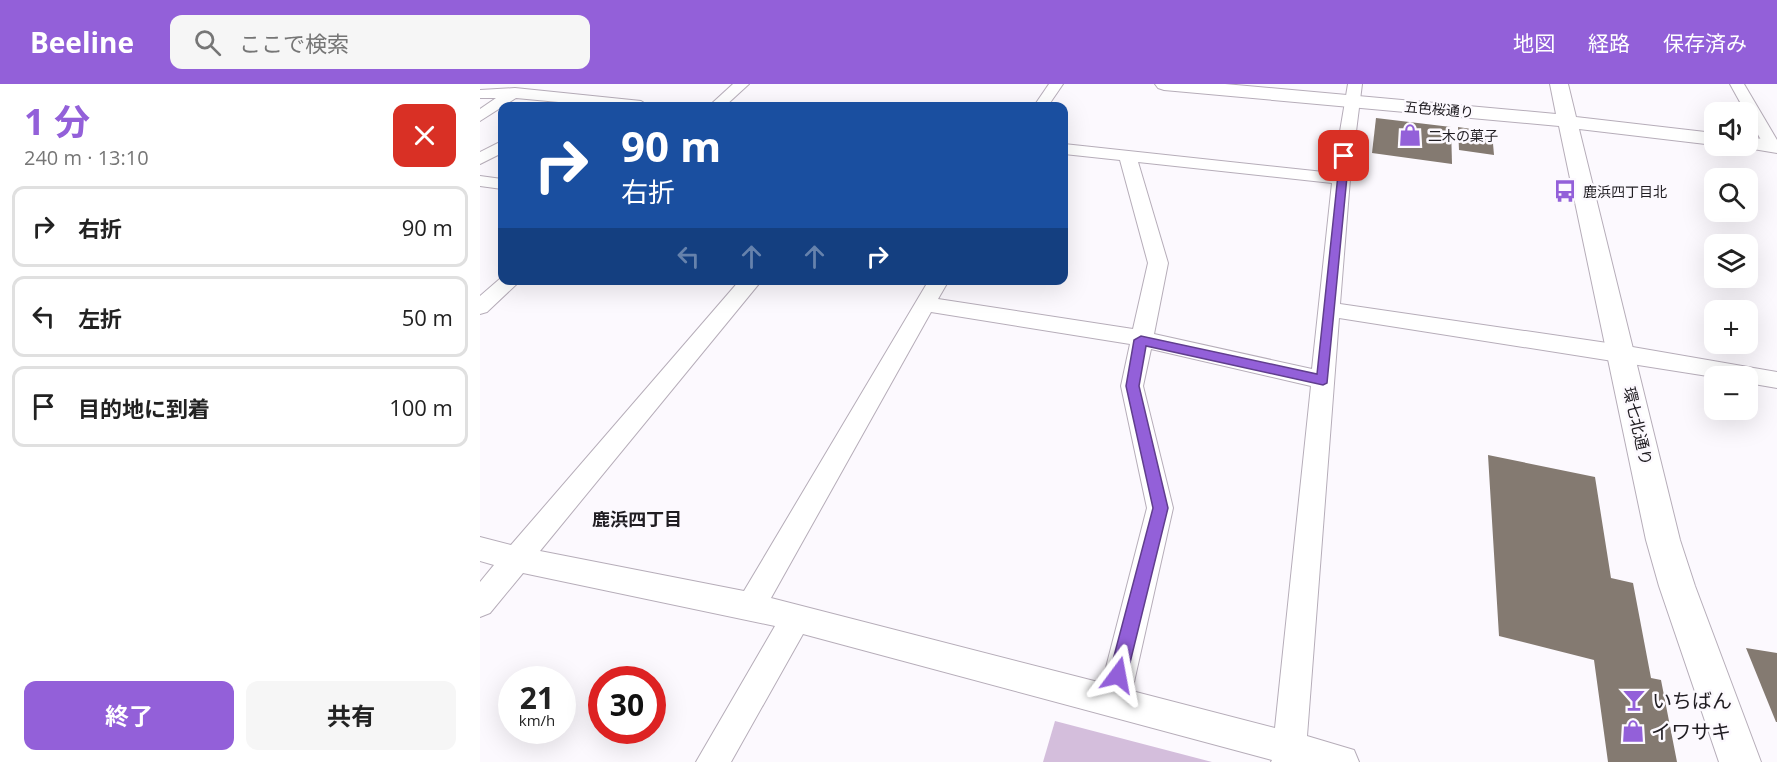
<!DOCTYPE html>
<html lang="ja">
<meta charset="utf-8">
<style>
body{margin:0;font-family:"Open Sans","Noto Sans JP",sans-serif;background:#f6f6f6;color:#222;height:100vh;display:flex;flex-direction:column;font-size:22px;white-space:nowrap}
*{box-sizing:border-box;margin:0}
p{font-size:20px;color:#767676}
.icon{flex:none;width:33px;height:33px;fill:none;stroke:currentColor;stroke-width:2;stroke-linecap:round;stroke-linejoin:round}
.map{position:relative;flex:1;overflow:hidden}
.side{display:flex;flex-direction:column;background:#fff;width:480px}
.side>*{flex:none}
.hud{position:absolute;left:18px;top:18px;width:570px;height:183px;border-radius:12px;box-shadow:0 6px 24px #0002;background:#1a4fa0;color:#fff;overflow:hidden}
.controls{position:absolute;left:1224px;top:18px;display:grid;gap:12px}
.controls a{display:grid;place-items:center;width:54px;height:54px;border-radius:12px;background:#fff;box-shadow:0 6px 24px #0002;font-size:30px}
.speed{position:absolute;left:18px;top:582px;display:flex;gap:12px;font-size:30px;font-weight:700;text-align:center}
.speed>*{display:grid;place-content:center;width:78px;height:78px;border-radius:50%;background:#fff;box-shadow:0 6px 24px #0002;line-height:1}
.speed small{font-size:15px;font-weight:400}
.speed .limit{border:9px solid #d22;background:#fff;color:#111}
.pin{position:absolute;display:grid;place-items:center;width:51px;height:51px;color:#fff;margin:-26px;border-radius:12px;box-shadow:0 3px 9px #0006}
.me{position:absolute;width:66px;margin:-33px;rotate:13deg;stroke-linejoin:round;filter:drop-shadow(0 0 4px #0008)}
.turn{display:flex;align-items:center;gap:21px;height:126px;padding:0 24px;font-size:27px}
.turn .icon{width:78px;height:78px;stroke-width:2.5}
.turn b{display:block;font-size:42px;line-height:51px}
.lanes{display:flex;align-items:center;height:57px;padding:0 24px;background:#0003;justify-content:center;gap:30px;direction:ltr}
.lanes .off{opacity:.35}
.round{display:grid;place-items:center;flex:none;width:63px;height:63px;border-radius:12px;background:#f6f6f6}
.summary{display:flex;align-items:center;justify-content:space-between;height:102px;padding:0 24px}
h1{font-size:36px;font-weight:700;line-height:45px;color:#9360d9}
.action{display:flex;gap:12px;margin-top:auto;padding:12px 24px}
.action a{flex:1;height:69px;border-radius:12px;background:#9360d9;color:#fff;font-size:24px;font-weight:700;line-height:69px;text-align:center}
.action a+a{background:#f6f6f6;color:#222}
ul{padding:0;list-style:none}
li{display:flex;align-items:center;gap:18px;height:81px;margin:0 12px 9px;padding:0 12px;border:3px solid #e0e0e0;border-radius:12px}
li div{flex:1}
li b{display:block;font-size:22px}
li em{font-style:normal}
header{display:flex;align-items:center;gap:36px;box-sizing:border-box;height:84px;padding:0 30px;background:#9360d9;color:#fff}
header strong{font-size:28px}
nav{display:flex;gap:33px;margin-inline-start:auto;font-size:21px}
.search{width:420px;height:54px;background:#f6f6f6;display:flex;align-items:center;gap:15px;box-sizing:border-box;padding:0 21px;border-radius:12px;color:#767676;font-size:22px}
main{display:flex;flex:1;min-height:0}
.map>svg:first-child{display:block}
</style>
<header>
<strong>Beeline</strong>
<div class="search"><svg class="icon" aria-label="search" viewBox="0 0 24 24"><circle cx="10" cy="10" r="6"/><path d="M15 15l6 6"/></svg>ここで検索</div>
<nav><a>地図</a><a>経路</a><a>保存済み</a></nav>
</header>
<main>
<section class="side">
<div class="summary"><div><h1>1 分</h1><p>240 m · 13:10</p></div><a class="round" style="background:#d93025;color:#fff"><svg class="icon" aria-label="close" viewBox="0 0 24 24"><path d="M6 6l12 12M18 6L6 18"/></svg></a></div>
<ul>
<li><svg class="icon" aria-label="right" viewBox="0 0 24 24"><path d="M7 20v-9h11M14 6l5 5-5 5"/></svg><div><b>右折</b></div><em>90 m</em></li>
<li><svg class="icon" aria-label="left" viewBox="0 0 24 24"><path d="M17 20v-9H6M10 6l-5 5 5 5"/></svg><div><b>左折</b></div><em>50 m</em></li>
<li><svg class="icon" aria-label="arrive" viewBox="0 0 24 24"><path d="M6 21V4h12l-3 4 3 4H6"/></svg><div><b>目的地に到着</b></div><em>100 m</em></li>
</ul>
<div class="action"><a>終了</a><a>共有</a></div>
</section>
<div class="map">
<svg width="1297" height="678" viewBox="0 0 1297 678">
<rect width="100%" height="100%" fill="#fcf9fe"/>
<polygon fill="#d4bedc" points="575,637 732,678 563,678"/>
<g fill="#847a71">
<polygon points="896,34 971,43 972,80 892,69"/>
<polygon points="978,43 1012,48 1014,71 979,66"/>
<polygon points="1008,371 1115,393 1131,494 1153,499 1171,594 1181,596 1197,678 1128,678 1114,576 1019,552"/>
<polygon points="1266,564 1297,569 1297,638 1296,638"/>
</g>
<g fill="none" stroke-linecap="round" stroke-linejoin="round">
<g stroke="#b6adb9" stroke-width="2">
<g id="minor">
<polygon points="253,0 269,0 245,22 229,22"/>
<polygon points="569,0 583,0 568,22 554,22"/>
<path d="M868,0H882L870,95L860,220L1141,261L1297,288V304L1268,299V292L1234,293L859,234L827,652L874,666L879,678H791L792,676L323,550L251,678H216L295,542L43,489L10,529L0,533V498L14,481L0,477V453L31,461L260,196H282L60,467L264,507L449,196H469L458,215L653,245L668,179L640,76L584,70V60L853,89ZM658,78L852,99L832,285L674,250L688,179ZM451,228L650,260L641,302L667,424L622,599L291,514ZM671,265L831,302L795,644L652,607L693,424L663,302Z"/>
<polygon points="1250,0 1264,0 1297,56 1297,66 1286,65"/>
<polygon points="35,4 161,17 169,22 121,22 36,14 0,37 0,25 16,14 0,14 0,6"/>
<polygon points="22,57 22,69 0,80 0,68"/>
<polygon points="0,92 22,95 22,105 0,102"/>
<polygon points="22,193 22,196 41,196 7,228 0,230 0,212"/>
</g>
</g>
<g stroke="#b6adb9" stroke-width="2">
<g id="tertiary">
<polygon points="675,0 745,0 1076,30 1070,0 1088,0 1096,33 1234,49 1234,61 1099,45 1200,456 1215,502 1281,678 1239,678 1179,502 1166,456 1079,42 684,6 678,4"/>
<polygon points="1268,53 1297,57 1297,69 1261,63 1260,62 1268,62"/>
</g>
</g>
<use href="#minor" fill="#fff" fill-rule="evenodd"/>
<use href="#tertiary" fill="#fff" fill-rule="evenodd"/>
</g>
<polygon fill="#9360d9" stroke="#603e8d" stroke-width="1.5" points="864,69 869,72 847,299 843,301 666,262 659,302 688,424 647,591 644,598 638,600 632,598 629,591 673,424 646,302 654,256 661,252 837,290 860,72"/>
<defs>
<g id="shop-bare" transform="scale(1.8)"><path d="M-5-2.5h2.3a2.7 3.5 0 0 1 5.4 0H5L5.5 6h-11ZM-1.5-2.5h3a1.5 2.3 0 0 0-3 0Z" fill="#9360d9" stroke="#fcf9fe" stroke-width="2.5" paint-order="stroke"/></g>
<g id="bus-bare" transform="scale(1.8)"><path d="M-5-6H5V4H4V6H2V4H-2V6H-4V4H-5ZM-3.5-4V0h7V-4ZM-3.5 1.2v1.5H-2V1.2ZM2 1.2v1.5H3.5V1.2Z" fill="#9360d9" stroke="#fcf9fe" stroke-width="2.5" paint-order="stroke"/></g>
<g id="bar-bare" transform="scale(1.8)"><path d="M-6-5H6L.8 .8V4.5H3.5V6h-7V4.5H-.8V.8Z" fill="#9360d9" stroke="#fcf9fe" stroke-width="2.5" paint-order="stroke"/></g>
</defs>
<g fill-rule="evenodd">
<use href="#shop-bare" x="930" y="51"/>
<use href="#bus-bare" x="1085" y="107"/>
<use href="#bar-bare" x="1154" y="616"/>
<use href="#shop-bare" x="1153" y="647"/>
</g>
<g text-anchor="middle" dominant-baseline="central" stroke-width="5" stroke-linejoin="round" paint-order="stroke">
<g font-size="14" fill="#201d22" stroke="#fcf9fe">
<text transform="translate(959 25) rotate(5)">五色桜通り</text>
</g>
<g font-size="14" fill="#201d22" stroke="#fcf9fe" text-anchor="start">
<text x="948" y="51">二木の菓子</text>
<text x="1103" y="107">鹿浜四丁目北</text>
</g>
<g font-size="16" fill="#201d22" stroke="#fcf9fe">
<text transform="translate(1158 342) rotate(77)">環七北通り</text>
</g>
<g font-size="18" font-weight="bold" fill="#201d22" stroke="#fcf9fe">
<text x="157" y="435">鹿浜四丁目</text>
</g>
<g font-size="20" fill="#201d22" stroke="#fcf9fe" text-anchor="start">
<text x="1172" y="616">いちばん</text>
<text x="1171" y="647">イワサキ</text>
</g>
</g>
</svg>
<div class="controls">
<a><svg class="icon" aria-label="sound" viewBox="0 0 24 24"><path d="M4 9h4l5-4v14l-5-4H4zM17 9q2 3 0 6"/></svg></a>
<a><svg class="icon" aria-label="search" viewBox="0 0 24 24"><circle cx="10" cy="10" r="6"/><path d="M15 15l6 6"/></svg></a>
<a><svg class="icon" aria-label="layers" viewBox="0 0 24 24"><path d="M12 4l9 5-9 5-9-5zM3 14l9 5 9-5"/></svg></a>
<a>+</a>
<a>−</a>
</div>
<div class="speed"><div>21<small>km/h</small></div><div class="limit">30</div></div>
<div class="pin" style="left:864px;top:72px;background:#d93025"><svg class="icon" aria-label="arrive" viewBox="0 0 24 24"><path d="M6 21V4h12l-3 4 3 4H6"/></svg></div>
<svg class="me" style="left:638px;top:591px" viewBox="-20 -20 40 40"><path d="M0-17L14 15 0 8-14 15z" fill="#9360d9" stroke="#fff" stroke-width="4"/></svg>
<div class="hud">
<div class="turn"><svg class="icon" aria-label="right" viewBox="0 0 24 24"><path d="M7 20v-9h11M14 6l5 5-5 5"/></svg><div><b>90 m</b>右折</div></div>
<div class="lanes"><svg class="icon off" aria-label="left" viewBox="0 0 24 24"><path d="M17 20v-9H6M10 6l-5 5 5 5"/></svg><svg class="icon off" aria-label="ahead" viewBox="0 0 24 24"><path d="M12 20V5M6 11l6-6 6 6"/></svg><svg class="icon off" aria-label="ahead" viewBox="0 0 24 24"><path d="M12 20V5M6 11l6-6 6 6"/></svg><svg class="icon" aria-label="right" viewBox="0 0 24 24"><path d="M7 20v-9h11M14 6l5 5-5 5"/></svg></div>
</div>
</div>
</main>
